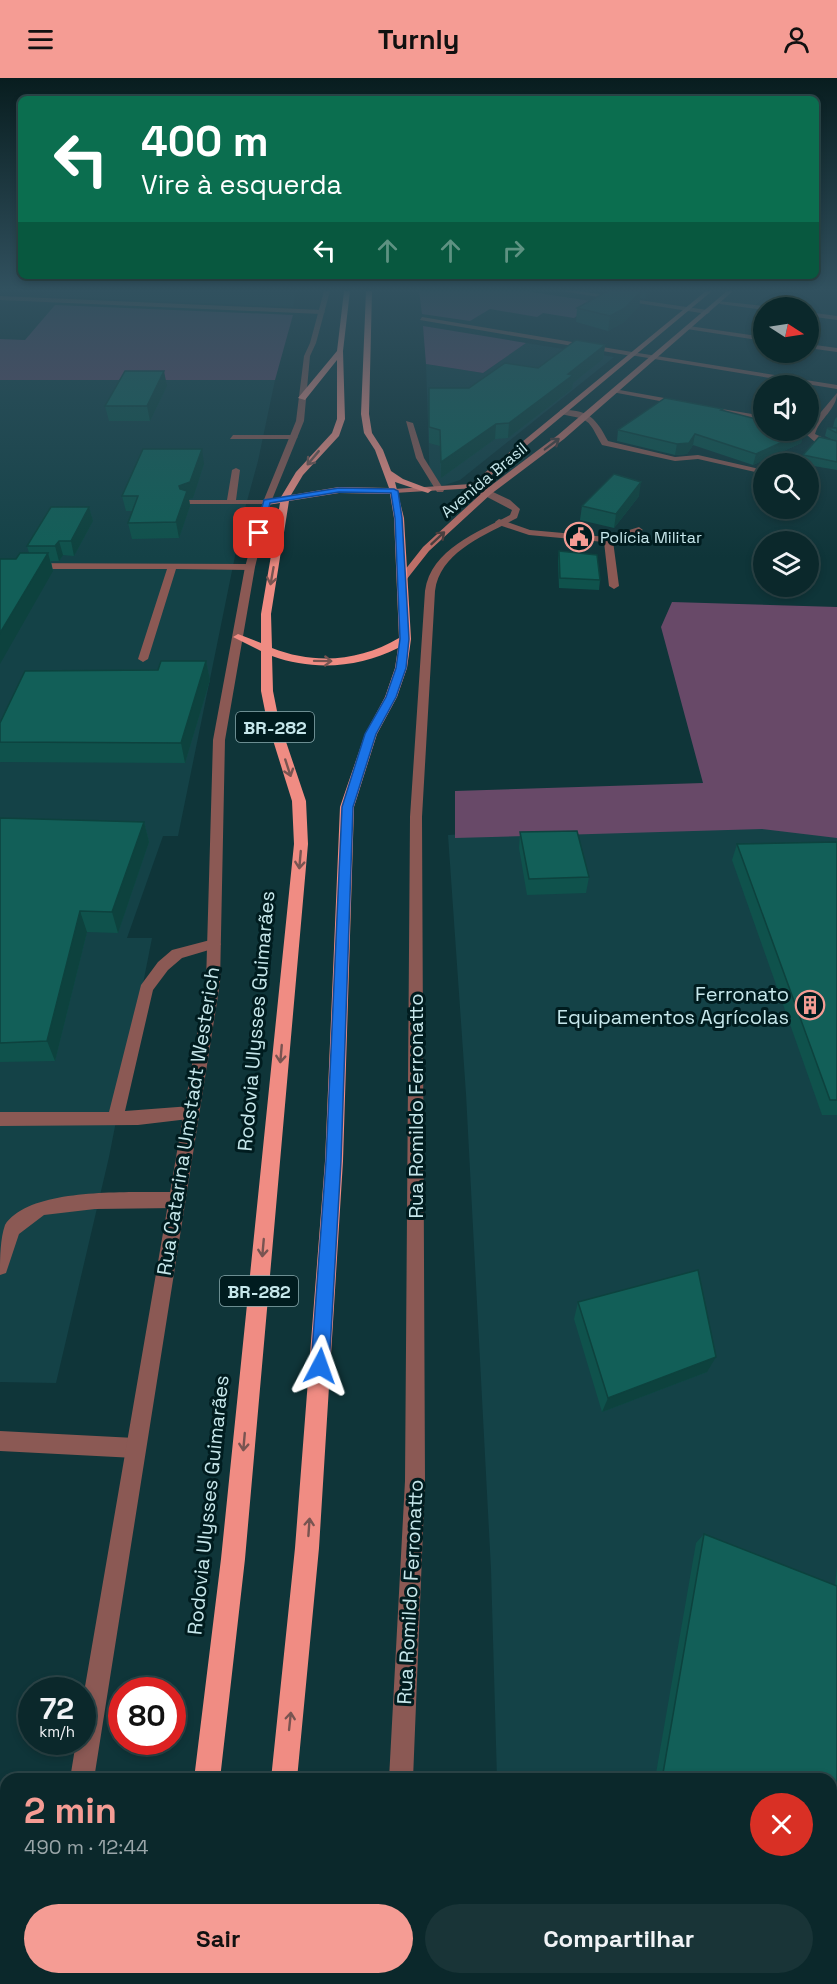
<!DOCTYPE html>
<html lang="pt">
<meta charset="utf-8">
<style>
body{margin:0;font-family:"Space Grotesk",sans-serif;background:#193437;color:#f1f3f6;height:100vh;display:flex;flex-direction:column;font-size:22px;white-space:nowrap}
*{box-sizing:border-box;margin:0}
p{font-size:20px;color:#9aa6a9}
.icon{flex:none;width:33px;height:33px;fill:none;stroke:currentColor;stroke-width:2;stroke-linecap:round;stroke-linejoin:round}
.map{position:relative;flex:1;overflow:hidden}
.drawer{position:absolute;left:0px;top:1695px;width:837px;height:212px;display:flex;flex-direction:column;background:#0b282b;border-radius:18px 18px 0 0;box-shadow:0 3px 9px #0003,0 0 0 2px #2b4447}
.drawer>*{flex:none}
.hud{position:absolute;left:18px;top:18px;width:801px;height:183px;border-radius:9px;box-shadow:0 3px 9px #0003,0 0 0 2px #2b4447;background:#0b6e4f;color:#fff;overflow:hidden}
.needle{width:39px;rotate:102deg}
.buttons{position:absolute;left:753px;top:219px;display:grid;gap:12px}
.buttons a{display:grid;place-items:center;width:66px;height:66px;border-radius:50%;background:#0b282b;box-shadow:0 3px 9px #0003,0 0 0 2px #2b4447;font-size:30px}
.speed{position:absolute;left:18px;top:1599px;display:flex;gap:12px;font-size:30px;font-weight:700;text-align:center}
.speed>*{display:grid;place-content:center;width:78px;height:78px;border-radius:50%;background:#0b282b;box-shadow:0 3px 9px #0003,0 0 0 2px #2b4447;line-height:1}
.speed small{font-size:15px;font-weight:400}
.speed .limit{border:9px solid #d22;background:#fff;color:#111}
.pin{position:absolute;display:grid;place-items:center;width:51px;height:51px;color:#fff;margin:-26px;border-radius:12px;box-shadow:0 3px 9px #0006}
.me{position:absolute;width:66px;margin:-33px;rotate:4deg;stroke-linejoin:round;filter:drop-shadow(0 0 4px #0008)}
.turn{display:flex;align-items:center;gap:21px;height:126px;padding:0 24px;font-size:27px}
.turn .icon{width:78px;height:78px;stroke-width:2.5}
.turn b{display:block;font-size:42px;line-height:51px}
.lanes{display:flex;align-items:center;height:57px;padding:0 24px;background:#0003;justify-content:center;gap:30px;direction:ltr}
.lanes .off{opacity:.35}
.round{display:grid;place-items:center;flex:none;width:63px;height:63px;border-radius:32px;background:#193437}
.headline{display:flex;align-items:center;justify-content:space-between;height:102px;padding:0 24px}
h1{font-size:36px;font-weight:700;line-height:45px;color:#f59c94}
.button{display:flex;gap:12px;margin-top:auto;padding:12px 24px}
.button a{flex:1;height:69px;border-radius:36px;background:#f59c94;color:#111;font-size:24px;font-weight:700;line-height:69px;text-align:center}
.button a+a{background:#193437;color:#f1f3f6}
header{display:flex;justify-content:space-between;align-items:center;height:78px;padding:0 24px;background:#f59c94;color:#111;font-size:27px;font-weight:700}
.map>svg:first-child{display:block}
</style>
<header><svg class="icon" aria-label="menu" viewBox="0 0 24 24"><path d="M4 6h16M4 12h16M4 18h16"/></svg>Turnly<svg class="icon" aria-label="person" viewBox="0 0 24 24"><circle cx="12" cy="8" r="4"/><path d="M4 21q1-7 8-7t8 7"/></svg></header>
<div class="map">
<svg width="837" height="1906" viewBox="0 0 837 1906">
<rect width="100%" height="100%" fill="#0f3539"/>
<g fill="#144247">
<polygon points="50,213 296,213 293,229 42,218"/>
<polygon points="526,265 614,279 460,402 442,408 430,407 426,286 483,295"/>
<polygon points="0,302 275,302 258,383 244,434 178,758 163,758 127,860 152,860 109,1079 56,1305 0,1304"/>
<polygon points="837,735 837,1906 503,1906 503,1900 831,1900 831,1701 497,1701 491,1491 466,1016 448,757"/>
</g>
<g fill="#684968">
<polygon points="419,213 525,213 597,224 574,240 543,235 537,239 490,231 470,243 422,236"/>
<polygon points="55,227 293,237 275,302 0,302 0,261 25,262"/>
<polygon points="423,248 526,265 483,295 426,286"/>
<polygon points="672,524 837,529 837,760 762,751 455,760 455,713 703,705 661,549"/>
</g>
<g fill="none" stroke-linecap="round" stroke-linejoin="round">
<g fill="#8b5954" fill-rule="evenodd">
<polygon points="422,239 632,274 635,276 632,278 420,242"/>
<path d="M560,332C588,331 596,340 608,363L675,379L698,377L764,392V396L698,381L675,383L602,367C587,340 591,342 560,336Z"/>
<polygon points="406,343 413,345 424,380 444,412 443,414 437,414 416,380"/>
<polygon points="233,357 294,357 298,359 294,361 230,361"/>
<polygon points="236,390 240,392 236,422 270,422 270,426 188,426 184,424 188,422 227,422 232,392"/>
<polygon points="499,441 530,452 607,459 639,449 643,452 613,463 619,508 614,511 609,508 604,464 529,457 496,446 495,444"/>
<polygon points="0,485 250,486 255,489 250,492 176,491 148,581 143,584 138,581 167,491 0,491"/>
<polygon points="214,861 221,866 219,869 182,880 168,892 153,912 125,1033 191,1028 197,1030 199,1035 197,1040 138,1047 0,1048 0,1034 109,1034 141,907 158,884 172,872"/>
<path d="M176,1114L182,1117L185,1122L182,1127L176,1130L95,1131L44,1137L19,1156L6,1195L0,1197C0,1182 0,1161 5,1147C30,1108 134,1115 176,1114Z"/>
</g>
<g fill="#8b5954" fill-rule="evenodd">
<polygon points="0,218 322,232 325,234 322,236 0,222"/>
<polygon points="718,223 764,228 767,230 764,232 720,226"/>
<polygon points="808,234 837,238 837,242 808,238"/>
<polygon points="689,248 764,259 764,263 687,251"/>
<polygon points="808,266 837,270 837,274 808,270"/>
<polygon points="632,274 837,307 837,311 630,277"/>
<polygon points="614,311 681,323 685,325 681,327 612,314"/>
<path d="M837,315C837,331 819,341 815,356L837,366V370L815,364L807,357L810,347Z"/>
<polygon points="704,328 764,338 764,342 707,332"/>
<polygon points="0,1353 135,1360 142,1363 145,1370 142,1377 135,1380 0,1373"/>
</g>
<g fill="#8b5954" fill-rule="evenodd">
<polygon points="324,213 330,213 316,265 310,278 304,343 271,424 255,489 225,662 220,905 94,1701 70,1701 76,1664 82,1664 82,1626 206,905 213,662 245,489 263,424 296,343 304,278 310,265"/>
<polygon points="578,213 707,232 710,234 707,236 561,213"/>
<path d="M470,406H476L510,422L520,431L517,440C486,457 440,473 435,513L422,739L425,1403L413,1701H389L405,1403L410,739L425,513C431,471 478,454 510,437L512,432L470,410Z"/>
<polygon points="34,1900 61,1900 61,1906 33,1906"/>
<polygon points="370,1900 397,1900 397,1906 369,1906"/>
</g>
<g fill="#be6f68" fill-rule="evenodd">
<polygon points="706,213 712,213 476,410 394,415 390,413 394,411 471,406"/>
<polygon points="727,213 733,213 564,361 491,416 429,473 403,506 397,506 397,502 423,469 485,412 558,357"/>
</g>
<g fill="#f08c83" fill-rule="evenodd">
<path d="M344,213H350L343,273L345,341L339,358L303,397L291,417L339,409L389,410L375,372L364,355L361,336L366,213H372L369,336L372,355L383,372L391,393L403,401L432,412L428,415L395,404L404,440L411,561L407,590L397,619L377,656L354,729L343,1083L319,1470L297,1701H271L295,1470L325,1083L340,729L365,656L385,619L395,590L398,570C359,590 313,593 272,578L273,613L279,643L306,723L308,766L245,1481L220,1701H194L221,1481L294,766L292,723L267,643L261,613V573L233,559L238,556L261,565V536L280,425L267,427L262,424L281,419L296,394L332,355L337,341V282L305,322L298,320L337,273ZM339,415L390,416L394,440L399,560C360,583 315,587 272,570L271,536L289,423Z"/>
<rect x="168" y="1900" width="30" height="6"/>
<rect x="248" y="1900" width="30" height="6"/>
</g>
</g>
<g fill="#0f524c">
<polygon points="608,213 651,213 645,221 640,220 639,228 624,244 608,253 576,244 577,230"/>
<polygon points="605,267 603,281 573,305 572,311 508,360 495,361 441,400 440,368 429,365 429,310 469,310 538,290"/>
<polygon points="167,308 150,343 109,343 105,328"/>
<polygon points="723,331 723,333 804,354 801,365 753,387 693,367 687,376 675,377 617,363 618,352"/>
<polygon points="837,339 837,392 808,387 808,386 801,385 803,377 835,363 825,358 827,350 837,350 833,349 835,341"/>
<polygon points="204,386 193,420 189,421 190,428 179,460 132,461 128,445 133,433 126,433 122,418"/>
<polygon points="639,418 614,450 580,442 582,428"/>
<polygon points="89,429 93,443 74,478 63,477 59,483 51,483 53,493 16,481 29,475 27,468"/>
<polygon points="559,473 600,502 599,512 559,510 558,483"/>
<polygon points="206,583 210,602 185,685 0,684 0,645 158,592"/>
<polygon points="0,740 144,744 149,764 118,855 87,854 55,983 0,984"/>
<polygon points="520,754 589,799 586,815 527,817 519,770"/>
<polygon points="837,764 837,1037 822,1037 732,782 737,766"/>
<polygon points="578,1224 707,1294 602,1334 574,1241"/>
<polygon points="704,1456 835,1507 837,1488 837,1906 619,1906 620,1900 831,1900 831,1701 655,1701 696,1465"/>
</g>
<g fill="#0d423e">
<polygon points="641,213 639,228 624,244 608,253 610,238"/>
<polygon points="646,213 651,213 645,221"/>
<polygon points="605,267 603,281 573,305 572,311 508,360 509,345 568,296"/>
<polygon points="164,293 167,308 150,343 147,328"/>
<polygon points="496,346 495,361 441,400 441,384"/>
<polygon points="804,354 801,365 753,387 756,376"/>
<polygon points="695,356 693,367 687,376 675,377 677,366"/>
<polygon points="202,371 204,386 193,420 189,421 190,428 179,460 176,444 179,408"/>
<polygon points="641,404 639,418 614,450 616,436"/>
<polygon points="89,429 93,443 74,478 71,463"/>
<polygon points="59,463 63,477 59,483 55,468"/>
<polygon points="48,475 53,493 0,586 0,555"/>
<polygon points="206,583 210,602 185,685 181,665"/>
<polygon points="144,744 149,764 118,855 112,834"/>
<polygon points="80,833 87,854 55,983 47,963"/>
<polygon points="716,1279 707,1294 602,1334 608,1320"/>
</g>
<g fill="#125f58" stroke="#0d423e" stroke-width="1.5">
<polygon points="608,213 641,213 625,230 610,238 577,230"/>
<polygon points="576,262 605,267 568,296 573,297 509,345 496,346 441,384 440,352 429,349 429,310 469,310 505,285 538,290"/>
<polygon points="125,293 164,293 147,328 105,328"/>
<polygon points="665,320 723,331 721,332 764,343 764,352 798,352 804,354 756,376 695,356 689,365 677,366 618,352"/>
<polygon points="827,350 837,350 837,355"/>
<polygon points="819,359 837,363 837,384 803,377"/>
<polygon points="143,371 202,371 190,404 179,408 180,411 187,413 176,444 128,445 138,418 122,418"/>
<polygon points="614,396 641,404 616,436 582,428"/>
<polygon points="51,429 89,429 71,463 59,463 55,468 27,468"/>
<polygon points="559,473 597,477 600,502 560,500"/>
<polygon points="20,475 48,475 0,555 0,481 16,481"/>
<polygon points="161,583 206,583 181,665 0,664 0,645 25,593 158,592"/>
<polygon points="0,740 144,744 112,834 80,833 47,963 0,965"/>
<polygon points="577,753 589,799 529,801 520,754"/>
<polygon points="837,764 837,1022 830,1022 737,766"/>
<polygon points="698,1192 716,1279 608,1320 578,1224"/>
<polygon points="704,1456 837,1508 837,1906 627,1906 628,1900 831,1900 831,1701 662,1701"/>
</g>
<defs><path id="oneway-shaft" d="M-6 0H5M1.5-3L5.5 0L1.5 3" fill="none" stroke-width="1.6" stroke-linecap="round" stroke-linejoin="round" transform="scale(1.5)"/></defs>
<g stroke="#4c3d3c">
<use href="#oneway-shaft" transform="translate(552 366) rotate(-37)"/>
<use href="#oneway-shaft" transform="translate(438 460) rotate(-43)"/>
</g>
<g stroke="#785451">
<use href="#oneway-shaft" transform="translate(313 380) rotate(130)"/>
<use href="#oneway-shaft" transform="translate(272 498) rotate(100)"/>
<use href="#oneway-shaft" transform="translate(323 583) rotate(1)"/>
<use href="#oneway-shaft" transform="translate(288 690) rotate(72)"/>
<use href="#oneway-shaft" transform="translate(300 782) rotate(95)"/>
<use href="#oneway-shaft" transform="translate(281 976) rotate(95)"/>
<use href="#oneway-shaft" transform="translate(263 1170) rotate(95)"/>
<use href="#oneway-shaft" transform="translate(244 1364) rotate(95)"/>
<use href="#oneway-shaft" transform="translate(309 1449) rotate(-86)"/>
<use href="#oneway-shaft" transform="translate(290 1643) rotate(-84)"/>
</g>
<linearGradient id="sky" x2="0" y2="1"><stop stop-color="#081d1f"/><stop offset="0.44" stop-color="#31515f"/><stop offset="1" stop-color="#31515f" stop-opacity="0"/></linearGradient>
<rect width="837" height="480" fill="url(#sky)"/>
<polygon fill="#1a73e8" stroke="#114b97" stroke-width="1.5" points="339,410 394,411 398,413 402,440 409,561 406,590 396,619 376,656 353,729 341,1083 329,1288 326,1294 320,1296 314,1294 311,1288 326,1083 342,729 365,656 386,619 396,590 400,561 395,440 391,415 339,414 270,425 263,455 259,457 255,455 264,422"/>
<defs>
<g id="civic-ring" transform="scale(1.5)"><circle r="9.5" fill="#001c1f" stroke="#f59c94" stroke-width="1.5"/><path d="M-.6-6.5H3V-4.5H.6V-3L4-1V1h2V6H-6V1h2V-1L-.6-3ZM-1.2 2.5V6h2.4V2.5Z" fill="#f59c94"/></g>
<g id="building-ring" transform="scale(1.5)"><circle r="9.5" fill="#001c1f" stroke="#f59c94" stroke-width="1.5"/><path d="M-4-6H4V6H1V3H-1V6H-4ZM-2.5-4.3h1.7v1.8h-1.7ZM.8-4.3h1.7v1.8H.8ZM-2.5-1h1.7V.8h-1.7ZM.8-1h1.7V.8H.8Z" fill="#f59c94"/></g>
</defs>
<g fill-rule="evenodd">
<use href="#civic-ring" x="579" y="459"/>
<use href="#building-ring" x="810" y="927"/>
</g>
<g text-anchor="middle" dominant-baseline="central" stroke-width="6" stroke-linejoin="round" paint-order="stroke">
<g font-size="16" fill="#c6e7eb" stroke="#001c1f">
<text transform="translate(484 402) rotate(-40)">Avenida Brasil</text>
</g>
<g font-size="16" fill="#c6e7eb" stroke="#001c1f" text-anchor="start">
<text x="600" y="459">Polícia Militar</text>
</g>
<g fill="#001c1f" stroke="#8baaae" stroke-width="1.5">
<rect x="236" y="634" width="78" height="30" rx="4.5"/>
<rect x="220" y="1198" width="78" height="30" rx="4.5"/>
</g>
<g font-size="18" font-weight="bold" fill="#c6e7eb">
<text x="275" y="649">BR-282</text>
<text x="259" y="1213">BR-282</text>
</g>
<g font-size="20" fill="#c6e7eb" stroke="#001c1f" text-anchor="end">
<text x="789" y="916">Ferronato<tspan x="789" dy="23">Equipamentos Agrícolas</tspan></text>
</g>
<g font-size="20" fill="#c6e7eb" stroke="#001c1f">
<text transform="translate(256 943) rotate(-85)">Rodovia Ulysses Guimarães</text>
<text transform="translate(416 1028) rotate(-90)">Rua Romildo Ferronatto</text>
<text transform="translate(188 1043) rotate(-81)">Rua Catarina Umstadt Westerich</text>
<text transform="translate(208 1427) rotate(-84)">Rodovia Ulysses Guimarães</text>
<text transform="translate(410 1514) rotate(-87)">Rua Romildo Ferronatto</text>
</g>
</g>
</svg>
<div class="buttons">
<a><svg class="needle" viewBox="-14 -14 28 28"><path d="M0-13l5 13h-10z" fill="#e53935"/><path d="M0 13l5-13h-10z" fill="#9aa6a9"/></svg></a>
<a><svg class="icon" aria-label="sound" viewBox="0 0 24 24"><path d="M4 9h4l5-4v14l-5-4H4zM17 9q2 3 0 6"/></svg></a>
<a><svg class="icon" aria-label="search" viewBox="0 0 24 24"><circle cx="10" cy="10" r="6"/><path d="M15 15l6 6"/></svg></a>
<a><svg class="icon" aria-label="layers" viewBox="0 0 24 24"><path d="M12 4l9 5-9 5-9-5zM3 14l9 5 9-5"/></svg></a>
</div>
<div class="speed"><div>72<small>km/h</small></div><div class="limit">80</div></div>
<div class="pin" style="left:259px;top:455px;background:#d93025"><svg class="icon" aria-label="arrive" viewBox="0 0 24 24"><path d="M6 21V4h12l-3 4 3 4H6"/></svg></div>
<svg class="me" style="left:320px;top:1288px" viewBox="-20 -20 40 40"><path d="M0-17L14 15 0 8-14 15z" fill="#1a73e8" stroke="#fff" stroke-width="4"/></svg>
<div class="hud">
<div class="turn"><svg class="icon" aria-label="left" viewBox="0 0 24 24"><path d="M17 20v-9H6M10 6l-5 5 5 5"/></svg><div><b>400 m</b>Vire à esquerda</div></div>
<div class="lanes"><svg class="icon" aria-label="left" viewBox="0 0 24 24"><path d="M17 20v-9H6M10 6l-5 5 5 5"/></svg><svg class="icon off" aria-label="ahead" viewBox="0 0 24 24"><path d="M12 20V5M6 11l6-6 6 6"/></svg><svg class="icon off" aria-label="ahead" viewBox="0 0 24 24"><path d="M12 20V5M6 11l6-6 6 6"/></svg><svg class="icon off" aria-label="right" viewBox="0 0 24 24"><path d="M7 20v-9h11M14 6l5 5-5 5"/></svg></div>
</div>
<section class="drawer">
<div class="headline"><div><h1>2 min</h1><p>490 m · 12:44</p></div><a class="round" style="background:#d93025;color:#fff"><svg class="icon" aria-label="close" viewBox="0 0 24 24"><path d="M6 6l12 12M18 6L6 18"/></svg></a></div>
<div class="button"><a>Sair</a><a>Compartilhar</a></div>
</section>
</div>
